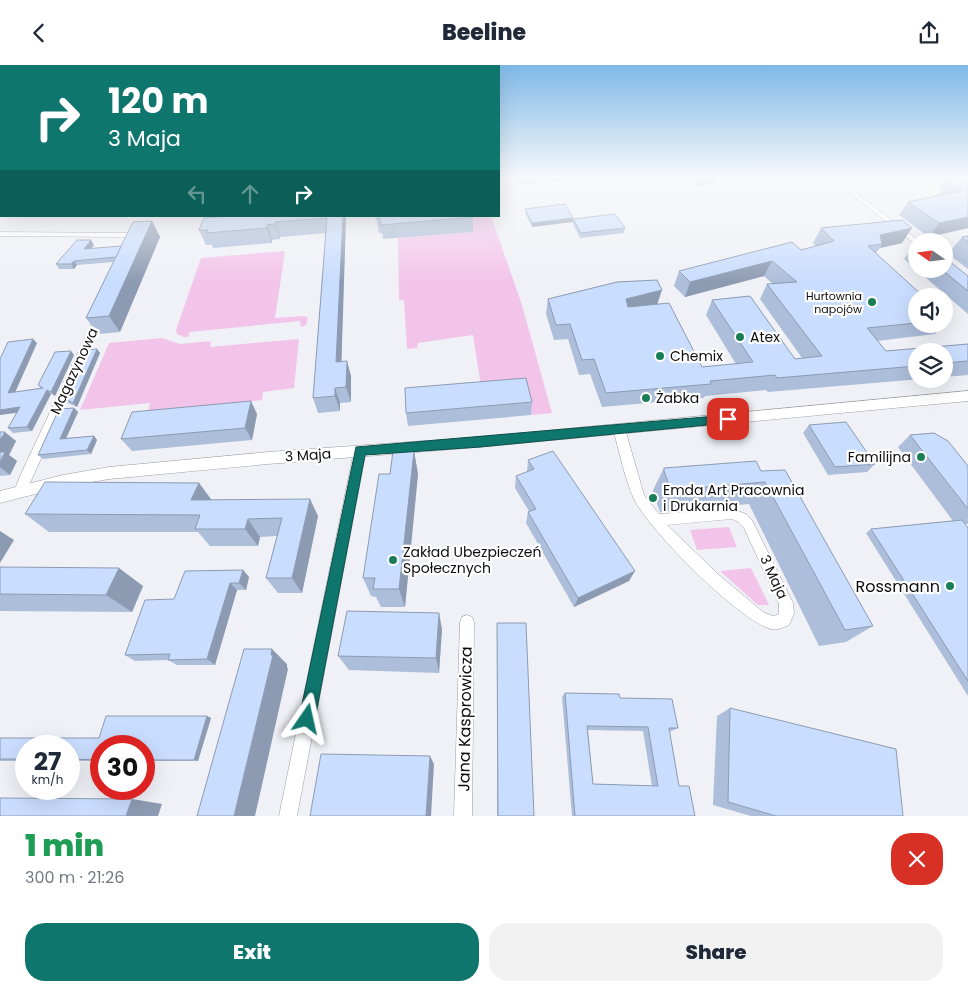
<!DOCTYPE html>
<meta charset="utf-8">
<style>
body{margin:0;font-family:Poppins,sans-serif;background:#f2f2f3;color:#1f2937;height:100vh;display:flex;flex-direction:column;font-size:19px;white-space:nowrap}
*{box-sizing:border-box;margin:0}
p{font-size:16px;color:#747a83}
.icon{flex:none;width:28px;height:28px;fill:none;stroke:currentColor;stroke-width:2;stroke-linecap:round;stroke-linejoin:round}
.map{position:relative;height:751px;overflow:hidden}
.side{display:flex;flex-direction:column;background:#fff;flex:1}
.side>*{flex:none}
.guide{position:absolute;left:0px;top:0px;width:500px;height:152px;box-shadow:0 5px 20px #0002;background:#0f766e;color:#fff;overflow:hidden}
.needle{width:32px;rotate:284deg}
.buttons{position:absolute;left:908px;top:168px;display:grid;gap:10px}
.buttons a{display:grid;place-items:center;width:45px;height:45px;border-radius:50%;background:#fff;box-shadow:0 5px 20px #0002;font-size:25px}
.speed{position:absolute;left:15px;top:670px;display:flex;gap:10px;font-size:25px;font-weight:700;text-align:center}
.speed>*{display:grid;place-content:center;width:65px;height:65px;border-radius:50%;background:#fff;box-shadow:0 5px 20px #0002;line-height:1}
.speed small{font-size:12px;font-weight:400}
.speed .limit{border:8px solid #d22;background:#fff;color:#111}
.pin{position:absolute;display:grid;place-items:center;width:42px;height:42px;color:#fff;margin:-21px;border-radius:10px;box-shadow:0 2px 8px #0006}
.me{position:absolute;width:55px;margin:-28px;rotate:11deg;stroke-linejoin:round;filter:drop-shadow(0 0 4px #0008)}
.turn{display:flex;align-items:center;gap:18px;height:105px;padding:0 25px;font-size:22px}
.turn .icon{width:65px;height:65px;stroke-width:2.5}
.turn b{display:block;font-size:35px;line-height:42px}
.lanes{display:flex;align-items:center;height:48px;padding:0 25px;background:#0003;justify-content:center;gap:25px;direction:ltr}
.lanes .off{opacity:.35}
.round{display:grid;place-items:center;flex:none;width:52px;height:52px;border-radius:20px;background:#f2f2f3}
.overview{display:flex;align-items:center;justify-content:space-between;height:85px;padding:0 25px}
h1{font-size:30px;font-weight:800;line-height:38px;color:#1e9e55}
.button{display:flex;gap:10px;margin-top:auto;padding:10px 25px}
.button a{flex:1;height:58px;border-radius:20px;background:#0f766e;color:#fff;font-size:20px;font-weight:800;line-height:58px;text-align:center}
.button a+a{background:#f2f2f3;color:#1f2937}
header{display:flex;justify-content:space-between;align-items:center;height:65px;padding:0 25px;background:#fff;font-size:22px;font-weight:800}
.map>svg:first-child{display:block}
</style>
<header><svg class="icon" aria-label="back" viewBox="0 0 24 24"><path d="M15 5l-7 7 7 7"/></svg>Beeline<svg class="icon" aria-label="share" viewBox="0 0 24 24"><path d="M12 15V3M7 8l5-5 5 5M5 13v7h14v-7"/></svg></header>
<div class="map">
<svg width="968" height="751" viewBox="0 0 968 751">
<rect width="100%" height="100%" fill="#f0f1f6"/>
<g fill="#f3c4ea">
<polygon points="470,151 491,151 522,240 552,348 531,350 525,326 479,330 480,315 473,270 418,278 417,283 407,284 404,235 399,235 398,173 473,167"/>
<polygon points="285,186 275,253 304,251 308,253 306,260 301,262 300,256 190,267 188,272 184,272 177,269 176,265 201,193"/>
<polygon points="162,273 180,279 211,276 210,282 299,274 294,323 263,327 262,335 148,347 150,338 80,345 109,278"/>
<polygon points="729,462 737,482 697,485 690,465"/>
<polygon points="751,503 769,540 758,540 720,506"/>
</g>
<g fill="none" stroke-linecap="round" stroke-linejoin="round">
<g stroke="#9b9ba1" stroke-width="1">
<g id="minor">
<polygon points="842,120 846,120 919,176 916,176 916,180 842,122"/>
<polygon points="0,167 129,168 139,173 137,179 131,179 131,174 128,172 0,171"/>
<polygon points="100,248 105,251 26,427 24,431 20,432 16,431 14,427 20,411 95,251"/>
<path d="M619,360L625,364L644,430L659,449L732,444L746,449L752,455L793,538L794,549L789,560C784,562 776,566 771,564C738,555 649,465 634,434C625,415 619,385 613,364ZM732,454L738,457L744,463L779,539V549L773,551L763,547L719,510L667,460Z"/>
<polygon points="360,381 364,383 366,386 297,751 279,751 354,386 356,383"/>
<polygon points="467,550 472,552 474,557 472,751 454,751 460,557 462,552"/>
</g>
</g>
<g stroke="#9b9ba1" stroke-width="1">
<g id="tertiary">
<polygon points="1,121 1,127 0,128 0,122"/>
<polygon points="968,326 968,336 480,382 268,399 109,414 63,422 0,438 0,426 63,410 109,402 268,387 480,372"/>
</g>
</g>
<use href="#minor" fill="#fff" fill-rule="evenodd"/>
<use href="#tertiary" fill="#fff" fill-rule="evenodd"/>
</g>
<g fill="#adbeda" fill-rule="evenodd">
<polygon points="517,112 591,112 520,119"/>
<polygon points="686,112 718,112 716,118 694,121"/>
<polygon points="947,112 968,112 968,163 929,172 899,150 908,137 939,130 943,126 939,123"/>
<polygon points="525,144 573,154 625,163 624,168 580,173 572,157 532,162 525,148"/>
<polygon points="230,151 346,151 341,297 351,311 351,337 340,338 340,346 318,348 313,333 326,168 280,172 280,174 272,175 272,178 213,183 212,180 206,180 199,165"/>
<polygon points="376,151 473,152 473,167 383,174 382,168 379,168"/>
<polygon points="152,156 160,172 120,267 98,269 86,253 114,197 77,200 74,204 59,204 56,199 94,180 91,184 121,181"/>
<polygon points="821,163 902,178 880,183 876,188 916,231 916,259 944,259 944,250 948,254 935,269 877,276 886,286 968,279 968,310 944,312 944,286 916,286 916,314 921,314 768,327 766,325 705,331 704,333 602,342 590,309 579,310 568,274 554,275 546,249 548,234 657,240 702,302 736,299 706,250 712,235 795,294 802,293 760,234 767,219 773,219 764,211 685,232 674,221 679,206 801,185 816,181 813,178"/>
<polygon points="968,171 968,204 948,189 962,172"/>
<polygon points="913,181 916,181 916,204 944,204 968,211 968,249 904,194"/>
<polygon points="37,278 15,327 41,323 38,320 74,290 55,331 51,329 32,366 13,368 8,363 17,348 0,350"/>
<polygon points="97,284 100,288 77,342 68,338 64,333"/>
<polygon points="532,337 531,350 408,361 406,348"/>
<polygon points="74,343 78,347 66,373 94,371 97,375 91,389 43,394 38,390"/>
<polygon points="257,349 252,375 132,386 121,374"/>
<polygon points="809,360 875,399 867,407 828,410 803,368"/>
<polygon points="0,367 16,376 9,390 17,396 10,410 0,411"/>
<polygon points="910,370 968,401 968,459 965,459 968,463 968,631 866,468 871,464 953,456 898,382"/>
<polygon points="414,386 418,409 405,542 381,542 376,532 371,531 363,513 390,409"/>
<polygon points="528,395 629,516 574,542 526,458 528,447 529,446 515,423 516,411 527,407"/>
<polygon points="664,403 761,406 873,561 846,577 819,581 749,439 660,447 653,428 653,425"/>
<polygon points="199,418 212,435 318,451 302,528 278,528 266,513 277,471 260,472 258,481 210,481 198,467 49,467 25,449"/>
<polygon points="0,502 143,521 132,547 0,546"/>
<polygon points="243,505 249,512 246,525 237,525 215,600 177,600 168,595 135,596 125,590 174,534"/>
<polygon points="497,558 534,751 497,751"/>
<polygon points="442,564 439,608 349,605 338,591"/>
<path d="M565,628L620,633L678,663L672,666H669L679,721L695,751H572L562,632ZM588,665L643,666L652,721L593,719Z"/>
<polygon points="730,643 903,751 751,751 713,740 717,651"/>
<polygon points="211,653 198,696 144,696 144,681 101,681 101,696 69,696 69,681 26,681 26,696 0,696 0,673 99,673"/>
</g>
<g fill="#8d9bb2">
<polygon points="550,112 591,112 520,119 521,115"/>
<polygon points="697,112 718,112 716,118 694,121"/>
<polygon points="343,151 346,151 341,312 336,297"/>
<polygon points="968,152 968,163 929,172 939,158"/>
<polygon points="573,153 572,157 532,162 532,158"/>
<polygon points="152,156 160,172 120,267 109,251"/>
<polygon points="275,157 280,172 280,174 275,159"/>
<polygon points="267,160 272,175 272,178 267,163"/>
<polygon points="912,163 902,178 880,183 882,179 880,170"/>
<polygon points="91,175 94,180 86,189 84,184"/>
<polygon points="74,196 77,200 74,204 71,199"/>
<polygon points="772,196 764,211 685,232 690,217"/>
<polygon points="662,225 657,240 622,249 626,234"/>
<polygon points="33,274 37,278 13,332 8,328"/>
<polygon points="97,284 100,288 77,342 73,338"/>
<polygon points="71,286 74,290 55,331 51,327"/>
<polygon points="347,296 351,311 351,337 346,322"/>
<polygon points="335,323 340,338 340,346 335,331"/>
<polygon points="47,325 51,329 32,366 27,362"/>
<polygon points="251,336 257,349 252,375 245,363"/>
<polygon points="20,342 25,346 0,350 0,345"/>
<polygon points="74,343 78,347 64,378 60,374"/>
<polygon points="5,367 16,376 9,390 17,396 10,410 0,402 0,375"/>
<polygon points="94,371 97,375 91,389 87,385"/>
<polygon points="414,386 418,409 405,542 399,524"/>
<polygon points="199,418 212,436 191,435"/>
<polygon points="310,434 318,451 302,528 292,513"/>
<polygon points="248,454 260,472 258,481 245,464"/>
<polygon points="0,466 14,475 0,498"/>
<polygon points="119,503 143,521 132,547 106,530"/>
<polygon points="243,505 249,512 246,525 239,518"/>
<polygon points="635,506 629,516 574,542 578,533"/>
<polygon points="230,518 237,525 215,600 207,594"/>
<polygon points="439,548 442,564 439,608 436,593"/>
<polygon points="272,584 287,599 287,602 288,604 255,751 234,751"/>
<polygon points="207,651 211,653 198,696 194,695"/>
<polygon points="430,691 434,699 431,751 426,751"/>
<polygon points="132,734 162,739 158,751 126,751"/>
</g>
<g fill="#c9ddfe" stroke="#8d9bb2" fill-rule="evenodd">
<polygon points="519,112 550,112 521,115"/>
<polygon points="952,112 968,112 968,152 939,158 908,137 961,126 948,118 959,116"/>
<polygon points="565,139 573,153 532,158 525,144"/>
<polygon points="615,149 625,163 581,168 573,154"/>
<polygon points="230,151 343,151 336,297 347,296 346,322 335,323 335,331 313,333 327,153 275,157 275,159 267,160 267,163 206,168 208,165 199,165 204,153"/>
<polygon points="376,151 473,151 473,152 381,160 380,153 376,154"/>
<polygon points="902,155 912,163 880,170 882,179 868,181 923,231 916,231 916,258 867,263 886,286 968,279 968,296 944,298 944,286 916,286 916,301 777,313 775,310 710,316 711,319 606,328 594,294 582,295 570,259 556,260 548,234 617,217 657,215 662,225 626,234 628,242 669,238 702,302 753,297 712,235 750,231 795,294 822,291 767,219 797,217 772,196 690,217 679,206 792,177 801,185 834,176 821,163"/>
<polygon points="152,156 109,251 86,253 133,157"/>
<polygon points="968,171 968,177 962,172"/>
<polygon points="77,175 91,175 84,184 121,181 116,192 74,196 71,199 56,199"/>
<polygon points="944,192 968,211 968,226 941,204 944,204"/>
<polygon points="944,250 948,254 944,254"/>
<polygon points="33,274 8,328 43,323 38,320 55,287 71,286 51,327 47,325 27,362 8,363 20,342 0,345 0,294 8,277"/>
<polygon points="97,284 73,338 64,333 86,285"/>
<polygon points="526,313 532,337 406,348 405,323"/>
<polygon points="251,336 245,363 121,374 132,347"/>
<polygon points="74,343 60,374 94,371 87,385 38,390 59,344"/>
<polygon points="846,357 875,399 835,402 809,360"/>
<polygon points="0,367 5,367 0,375"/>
<polygon points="934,368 948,376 968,401 968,444 910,370"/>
<polygon points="393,386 414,386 399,524 373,524 375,513 363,513 379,409 390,409"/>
<polygon points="553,386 635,506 578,533 528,447 536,444 516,411 534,404 528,395"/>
<polygon points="0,387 5,387 0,397"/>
<polygon points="756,396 761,406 785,405 873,561 845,565 765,417 671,425 664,406 664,403"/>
<polygon points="45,417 199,418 191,435 310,434 292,513 266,513 282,453 248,454 245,464 195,464 200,450 25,449"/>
<polygon points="962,455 968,463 968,616 871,464"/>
<polygon points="0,502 119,503 106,530 0,529"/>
<polygon points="243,505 239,518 230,518 207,594 168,595 170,589 125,590 145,535 174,534 185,506"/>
<polygon points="347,546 439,548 436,593 338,591"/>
<polygon points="497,558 526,558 534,751 498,751"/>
<polygon points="244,584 272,584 271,590 273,590 234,751 197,751"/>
<path d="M565,628L619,629L620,633L672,634L678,663H669L679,721H689L695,751H575ZM587,661L648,662L658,721L593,719Z"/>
<polygon points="730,643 896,684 903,751 776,751 728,737"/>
<polygon points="106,651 207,651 194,695 144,695 144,681 101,681 101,695 69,694 69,681 26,681 26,694 0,694 0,673 99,673"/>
<polygon points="321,689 430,691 426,751 310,751"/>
<polygon points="0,733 132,734 126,751 0,751"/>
</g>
<linearGradient id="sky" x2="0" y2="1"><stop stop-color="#7fb9e7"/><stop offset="0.52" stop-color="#f8f9fb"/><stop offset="1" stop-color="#f8f9fb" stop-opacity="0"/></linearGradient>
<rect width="968" height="217" fill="url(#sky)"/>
<polygon fill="#0f766e" stroke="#0a4d48" points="728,350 733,354 728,358 480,382 365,390 315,654 312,660 307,662 301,660 299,654 356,382"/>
<g fill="#197e57" stroke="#fff" stroke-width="2">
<circle cx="872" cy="237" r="5"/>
<circle cx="740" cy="272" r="5"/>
<circle cx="660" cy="291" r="5"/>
<circle cx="646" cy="333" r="5"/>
<circle cx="921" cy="392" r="5"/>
<circle cx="653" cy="433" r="5"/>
<circle cx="393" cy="495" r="5"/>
<circle cx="950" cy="521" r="5"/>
</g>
<g text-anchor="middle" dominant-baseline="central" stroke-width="4.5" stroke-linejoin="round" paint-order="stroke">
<g font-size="11" fill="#0d0d0f" stroke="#fff" text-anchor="end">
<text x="862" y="231">Hurtownia<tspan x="862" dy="13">napojów</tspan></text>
</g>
<g font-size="14" fill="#0d0d0f" stroke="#fff" text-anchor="start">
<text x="750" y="272">Atex</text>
<text x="670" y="291">Chemix</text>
<text x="656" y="333">Żabka</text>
<text x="911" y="392" text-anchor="end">Familijna</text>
<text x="663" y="425">Emda Art Pracownia<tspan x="663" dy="16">i Drukarnia</tspan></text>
<text x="403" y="487">Zakład Ubezpieczeń<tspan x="403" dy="16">Społecznych</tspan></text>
</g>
<g font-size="14" fill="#0d0d0f" stroke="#fff">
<text transform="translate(74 306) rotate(-65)">Magazynowa</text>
<text transform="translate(308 390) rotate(-4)">3 Maja</text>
<text transform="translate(774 512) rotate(65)">3 Maja</text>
</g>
<g font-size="16" fill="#0d0d0f" stroke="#fff" text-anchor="end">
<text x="940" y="521">Rossmann</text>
</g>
<g font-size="16" fill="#0d0d0f" stroke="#fff">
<text transform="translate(465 654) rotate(-89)">Jana Kasprowicza</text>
</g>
</g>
</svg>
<div class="buttons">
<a><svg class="needle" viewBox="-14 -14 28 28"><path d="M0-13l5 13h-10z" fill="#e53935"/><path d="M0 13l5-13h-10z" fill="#747a83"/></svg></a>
<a><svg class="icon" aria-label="sound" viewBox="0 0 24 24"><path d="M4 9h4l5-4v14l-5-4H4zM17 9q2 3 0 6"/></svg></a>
<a><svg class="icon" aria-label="layers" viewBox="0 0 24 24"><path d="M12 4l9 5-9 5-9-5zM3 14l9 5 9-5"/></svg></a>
</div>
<div class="speed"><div>27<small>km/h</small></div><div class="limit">30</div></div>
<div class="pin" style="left:728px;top:354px;background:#d93025"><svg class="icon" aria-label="arrive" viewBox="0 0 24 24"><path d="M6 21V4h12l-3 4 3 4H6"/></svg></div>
<svg class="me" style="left:307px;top:654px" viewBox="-20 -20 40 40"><path d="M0-17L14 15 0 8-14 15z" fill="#0f766e" stroke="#fff" stroke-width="4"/></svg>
<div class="guide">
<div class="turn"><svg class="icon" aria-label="right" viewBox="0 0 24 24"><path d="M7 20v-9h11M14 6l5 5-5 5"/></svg><div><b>120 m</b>3 Maja</div></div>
<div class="lanes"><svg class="icon off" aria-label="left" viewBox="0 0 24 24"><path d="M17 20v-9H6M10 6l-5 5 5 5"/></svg><svg class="icon off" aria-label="ahead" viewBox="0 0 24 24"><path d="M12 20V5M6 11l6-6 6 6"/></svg><svg class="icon" aria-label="right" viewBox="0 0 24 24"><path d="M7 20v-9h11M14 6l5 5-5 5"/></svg></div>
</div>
</div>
<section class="side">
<div class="overview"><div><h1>1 min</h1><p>300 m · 21:26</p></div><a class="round" style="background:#d93025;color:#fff"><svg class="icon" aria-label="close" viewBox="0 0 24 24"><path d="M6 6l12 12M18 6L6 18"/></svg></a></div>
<div class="button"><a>Exit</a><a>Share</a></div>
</section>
